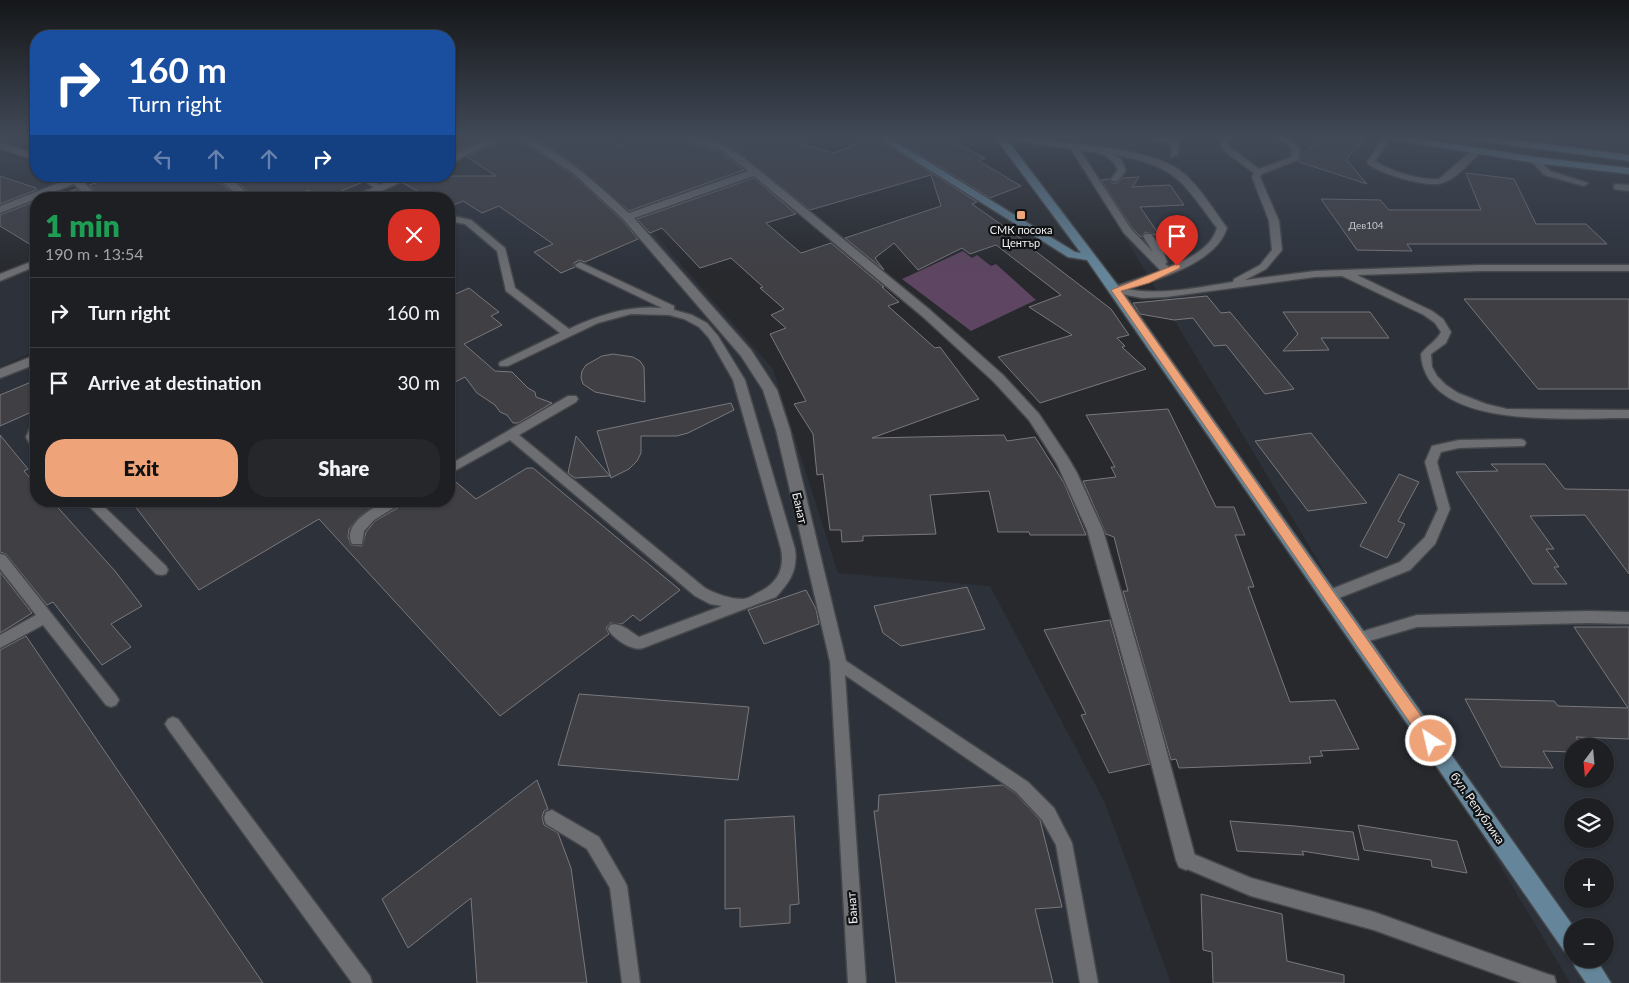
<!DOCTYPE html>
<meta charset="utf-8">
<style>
body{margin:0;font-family:Lato,sans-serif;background:#25272a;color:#f1f3f6;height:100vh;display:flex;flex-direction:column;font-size:19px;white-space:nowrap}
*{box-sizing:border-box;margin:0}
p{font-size:16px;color:#a0a2a5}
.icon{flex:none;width:28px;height:28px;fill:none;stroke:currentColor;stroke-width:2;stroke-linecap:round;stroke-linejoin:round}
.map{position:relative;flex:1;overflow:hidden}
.sheet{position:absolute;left:30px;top:192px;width:425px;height:315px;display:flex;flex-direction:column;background:#1d1f22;border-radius:20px;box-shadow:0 1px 4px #0004,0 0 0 1px #3b3d40}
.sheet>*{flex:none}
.guide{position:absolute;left:30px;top:30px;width:425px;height:152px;border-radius:20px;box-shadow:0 1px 4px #0004,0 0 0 1px #3b3d40;background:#1a4fa0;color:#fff;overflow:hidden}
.needle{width:32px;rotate:196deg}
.tools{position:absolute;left:1564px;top:738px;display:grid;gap:10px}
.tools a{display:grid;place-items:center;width:50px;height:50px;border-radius:50%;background:#1d1f22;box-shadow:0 1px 4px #0004,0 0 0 1px #3b3d40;font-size:25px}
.pin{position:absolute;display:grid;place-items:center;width:42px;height:42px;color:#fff;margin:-51px -21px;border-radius:50% 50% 50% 0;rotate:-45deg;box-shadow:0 0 5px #0007}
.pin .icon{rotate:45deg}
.me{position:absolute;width:55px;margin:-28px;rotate:325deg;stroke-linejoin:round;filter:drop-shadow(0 0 4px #0008)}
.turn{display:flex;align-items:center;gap:18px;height:105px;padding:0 15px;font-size:22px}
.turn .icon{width:65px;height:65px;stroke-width:2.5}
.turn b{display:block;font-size:35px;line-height:42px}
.lanes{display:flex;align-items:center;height:48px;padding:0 15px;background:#0003;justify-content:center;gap:25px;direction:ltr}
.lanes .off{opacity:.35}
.round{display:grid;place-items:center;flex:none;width:52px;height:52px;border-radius:20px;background:#25272a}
.headline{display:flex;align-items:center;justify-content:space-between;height:85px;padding:0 15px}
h1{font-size:30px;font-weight:800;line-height:38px;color:#1e9e55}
.primary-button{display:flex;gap:10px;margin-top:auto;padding:10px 15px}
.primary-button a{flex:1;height:58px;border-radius:20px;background:#efa378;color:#111;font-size:20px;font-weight:800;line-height:58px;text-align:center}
.primary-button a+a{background:#25272a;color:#f1f3f6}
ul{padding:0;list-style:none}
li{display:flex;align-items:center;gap:15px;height:70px;padding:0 15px;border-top:1px solid #3b3d40}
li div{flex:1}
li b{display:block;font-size:19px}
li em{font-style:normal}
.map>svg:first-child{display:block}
</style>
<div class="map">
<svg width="1629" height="983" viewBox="0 0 1629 983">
<rect width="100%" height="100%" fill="#27292d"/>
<g fill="#2c313a" fill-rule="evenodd">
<polygon points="526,137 584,169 645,223 773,369 838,573 990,586 1105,803 1171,983 0,983 0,370 36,354 36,501 449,501 449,199 388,199 438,176 449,176 449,172"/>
<path d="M1065,137H1561L1629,144V983H1570ZM1572,746H1605V779H1572ZM1572,806H1605V839H1572ZM1572,866H1605V899H1572ZM1572,926H1605V959H1572Z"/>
<polygon points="0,153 36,165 36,176 57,176 63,182 0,205"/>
<polygon points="36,266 36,351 0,367 0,281"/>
</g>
<polygon fill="#5e4561" points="963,251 972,258 977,255 991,266 996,264 1036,300 971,331 902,279"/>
<g fill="#403f44" stroke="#79787d">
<polygon points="449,137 489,137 458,151 449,145"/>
<polygon points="507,137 514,137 572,174 622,220 638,239 585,262 579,260 574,263 575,267 561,273 534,252 553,244 499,206 482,213 463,201 449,207 449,199 432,199 403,183 417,176 496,176 467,157"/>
<polygon points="528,137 580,137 585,139 592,137 606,137 622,146 632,137 682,137 685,141 721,153 744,170 629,211 576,165 544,143"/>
<polygon points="702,137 793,137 806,145 834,153 875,137 977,202 972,204 1036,249 1034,250 1111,309 1129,335 1117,338 1125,346 1122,347 1146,369 1040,403 998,357 1072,335 1029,307 1061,295 996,245 970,254 962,248 918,270 894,243 875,258 884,270 845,238 941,206 931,175 810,210 737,151 723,143"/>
<polygon points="891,137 933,137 942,142 949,139 985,158 979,161 1021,186 990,198"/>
<polygon points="1322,137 1344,137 1363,142 1346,159 1367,184 1299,162 1300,157"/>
<polygon points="1466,173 1514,179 1536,224 1586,224 1607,244 1407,244 1412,251 1357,250 1321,199 1380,200 1389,210 1481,210"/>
<polygon points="0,176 36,188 36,190 0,204"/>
<polygon points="117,176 214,176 239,199 102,199 89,185"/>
<polygon points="231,176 356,176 363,182 322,199 309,190 286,199 256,199"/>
<polygon points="1139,177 1132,187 1170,185 1184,205 1140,207 1160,236 1145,232 1141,237 1132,228 1101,180 1109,179 1112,183 1118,183 1122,178"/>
<polygon points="754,178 796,214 766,223 801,253 831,243 884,287 882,287 899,302 888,306 935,348 940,347 979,399 872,438 1004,435 1007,441 1035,437 1064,483 1086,535 1030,535 1029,532 998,532 989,491 930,495 936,534 863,536 863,541 842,542 841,530 830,530 823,474 817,475 813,434 794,404 806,401 770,334 786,328 771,315 784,309 760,288 763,287 731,258 700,268 662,228 650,233 637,219"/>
<polygon points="77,189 86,199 62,199 61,194"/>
<polygon points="36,201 36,248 0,226 0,215"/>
<polygon points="469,288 499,312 491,316 502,325 464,344 495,371 512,372 528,388 535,392 536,397 552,403 518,423 513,423 507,415 500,412 495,405 477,393 465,377 449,385 449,297"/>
<polygon points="1207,296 1221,313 1230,312 1294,389 1265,394 1226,345 1214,346 1193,318 1174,320 1140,314 1133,303"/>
<polygon points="1464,299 1629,299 1629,389 1538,389"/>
<polygon points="1283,312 1370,312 1389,338 1321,338 1329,350 1283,351 1298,334"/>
<polygon points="613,354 633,357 640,361 644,367 645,402 595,392 583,384 581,378 582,371 586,365 602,356"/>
<polygon points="36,380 36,410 0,426 0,395"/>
<polygon points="731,403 734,410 688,433 677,436 641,436 641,453 637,461 629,469 611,478 597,431"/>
<polygon points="1168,409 1216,507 1234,507 1245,535 1235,535 1254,587 1248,587 1290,702 1335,700 1359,749 1320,751 1323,756 1309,757 1311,763 1179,768 1176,759 1171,760 1123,591 1128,591 1114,537 1106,534 1083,481 1116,477 1111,467 1115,467 1086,415"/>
<polygon points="1311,433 1367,503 1308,511 1255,441"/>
<polygon points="0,435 28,469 24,471 36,485 36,501 52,501 115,571 142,606 111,624 131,647 102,665 53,602 47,605 6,554 0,552"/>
<polygon points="576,436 610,476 575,478 568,473"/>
<polygon points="1491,464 1545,464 1565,489 1629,490 1629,574 1585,515 1530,516 1554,549 1546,549 1559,567 1554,567 1567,584 1533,584 1456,472 1498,471"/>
<polygon points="527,468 533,468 680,590 640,621 633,615 622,624 610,623 606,628 609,634 500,716 319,519 199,590 131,501 381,501 359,517 349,529 348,537 351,545 362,546 366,532 375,521 401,506 404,501 449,501 449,476 476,499"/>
<polygon points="1399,474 1419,482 1398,521 1405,524 1387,558 1360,546"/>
<polygon points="0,572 32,613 0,633"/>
<polygon points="967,587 985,629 901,646 883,633 874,606"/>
<polygon points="806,590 816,609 819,624 764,644 748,610"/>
<polygon points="1110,620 1150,764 1109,773 1081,715 1086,714 1044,630"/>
<polygon points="1574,627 1629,627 1629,739 1576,737 1582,746 1572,746 1572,752 1543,751 1553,768 1501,767 1465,699 1554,701 1558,706 1628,708"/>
<polygon points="26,636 263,983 0,983 0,650"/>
<polygon points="579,694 749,707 738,780 558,765"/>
<polygon points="537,780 548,809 544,811 542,817 544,825 558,833 571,868 587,983 477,983 471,898 408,948 382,899"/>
<polygon points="1003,785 1015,793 1040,820 1062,907 1035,909 1053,983 896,983 874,811 878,811 879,795"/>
<polygon points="794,816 799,904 790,905 790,923 740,927 740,908 725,909 725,820"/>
<polygon points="1230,821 1295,826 1353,832 1359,860 1302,851 1304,855 1237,851"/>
<polygon points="1358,825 1457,841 1467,873 1432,867 1431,860 1364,850"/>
<polygon points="1201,894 1282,914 1287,961 1344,975 1344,983 1213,983 1212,952 1203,950"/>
</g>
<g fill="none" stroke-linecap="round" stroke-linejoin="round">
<g stroke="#45474a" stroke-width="3">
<g id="lane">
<path d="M998,137C1018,135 1039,139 1059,142C1093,147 1148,149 1178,169C1197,182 1213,209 1227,228C1216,263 1159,279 1127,289C1162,296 1198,287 1233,282L1234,279L1260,265L1272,250L1269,221L1252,177L1254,173L1224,151L1220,144L1224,137H1232L1228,144L1230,147L1259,169L1291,157L1292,149L1285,143L1274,137C1287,137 1292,140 1300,149L1298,160L1262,174L1260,177L1279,221L1282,250L1266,269L1245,280L1315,271L1479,265H1629V271H1479L1357,275L1432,311L1443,319L1451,332L1446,343L1431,354L1432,367L1437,376L1446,385L1458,393L1486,404L1507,409L1629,410V418C1575,417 1426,433 1421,354C1427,345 1436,342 1441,332L1435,323L1424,315L1342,276L1315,277L1166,297L1142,298L1111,292V288L1161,271L1124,233L1071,149L1002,139ZM1080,150C1096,152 1111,154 1118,170L1111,179L1112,181H1118L1126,170L1121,159L1114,155C1177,166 1181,180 1217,228C1211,249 1188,259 1169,267L1165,264L1167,262L1162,249L1151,234H1145L1143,236L1153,252L1131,229Z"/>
<polygon points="1148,137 1159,137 1179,142 1178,155 1171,157 1172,145"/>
<path d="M1383,137H1391L1375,161C1392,172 1419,180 1439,179L1474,149L1481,151C1472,161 1456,179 1442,183C1426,188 1381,174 1368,164L1367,162Z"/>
<polygon points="1532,158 1538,158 1550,171 1588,183 1584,186 1544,175 1532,162"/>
<polygon points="358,176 368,176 384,188 377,190"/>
<polygon points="1617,184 1629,185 1629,191 1614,189 1614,185"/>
<polygon points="367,190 381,199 370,199 363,193"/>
<path d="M449,215L471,220L505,248L515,288L569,329C598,315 629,305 662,308L577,267L575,265L580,262L674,306V310L692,315L707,323L718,336L745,380L795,549C798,570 790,582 776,597L643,648C633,652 612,638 608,629L610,625C620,621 631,632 639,637L722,606L710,604L695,596L510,440L449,474V465L568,396H576L578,399L576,402L519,435L705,588C716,594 730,599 743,599C747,599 754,595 757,593C777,584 785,570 781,549L733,380L709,338L699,327L684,319L669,315L631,314L598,323L508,366H500L499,364L500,362L560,333L506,291L497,251L465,224L449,221Z"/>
<polygon points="36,260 36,266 0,281 0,274"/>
<polygon points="36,423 36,449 32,448 26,437 32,424"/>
<polygon points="1520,439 1524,440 1526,443 1524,446 1459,448 1441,452 1437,462 1450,509 1435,544 1410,570 1334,600 1329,602 1324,600 1322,596 1324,592 1400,562 1425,537 1438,509 1425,462 1432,446 1459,440"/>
<polygon points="84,501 98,501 166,566 168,570 166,574 161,575 156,574"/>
<path d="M385,501H402L400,504L374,520L364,531L362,544H352C342,524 372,509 385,501Z"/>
<polygon points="0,554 5,555 116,695 119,700 116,705 111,707 106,705 43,625 0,648 0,635 36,615 0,569"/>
<polygon points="1589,611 1629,612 1629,624 1589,623 1417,627 1359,644 1354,642 1352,638 1354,634 1417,615"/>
<polygon points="837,655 1028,782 1054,808 1072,843 1098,983 1080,983 1056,845 1042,820 1016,792 845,675 866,983 848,983 830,661 832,657"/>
<polygon points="173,717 178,719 370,976 372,983 352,983 168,729 165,724 168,719"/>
<polygon points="552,810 599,837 624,880 627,886 640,983 622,983 610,888 587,849 546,824 544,818 546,812"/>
<polygon points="1186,851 1251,878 1374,912 1547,974 1554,976 1556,983 1521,983 1374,930 1251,896 1180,866 1177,860 1180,854"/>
</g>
</g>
<g stroke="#45474a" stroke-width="3">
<g id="street">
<polygon points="493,137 505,137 449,164 449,157"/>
<path d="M516,137C545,134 607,193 629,213L748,171L722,151L686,139L684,137C707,137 725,144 743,157L930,310L1003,375L1039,414L1067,456L1077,473L1103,530L1156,712L1196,860L1193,867L1186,870L1179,867L1176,860L1138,712L1087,530L1057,464L1029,420L993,381L922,316L754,176L634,218L751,350L777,390L790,430L846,661L843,666L837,669L831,666L776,430L763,390L741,356L623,219L573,173Z"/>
<polygon points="0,143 36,154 36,160 0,149"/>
<polygon points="67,176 78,176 100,199 89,199 74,184 0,213 0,206 69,179"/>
<polygon points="216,176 228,176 254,199 242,199"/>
<polygon points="400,176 415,176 363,199 348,199"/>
<polygon points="36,355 36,364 0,378 0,369"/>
</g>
</g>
<g stroke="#45474a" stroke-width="3">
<g id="secondary">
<polygon points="877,137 888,137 1075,252 1081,253 995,137 1005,137 1119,287 1573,926 1572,954 1564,951 1087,260 1068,257"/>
<polygon points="1389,137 1409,137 1535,157 1629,168 1629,174 1535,163 1394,140"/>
<polygon points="1467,137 1491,137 1629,155 1629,161 1472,140"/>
<polygon points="1572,958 1596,959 1611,983 1586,983 1575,967"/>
</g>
</g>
<use href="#lane" fill="#6c6e72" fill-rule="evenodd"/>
<use href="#street" fill="#6c6e72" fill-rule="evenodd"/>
<use href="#secondary" fill="#65869a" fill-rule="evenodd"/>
</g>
<linearGradient id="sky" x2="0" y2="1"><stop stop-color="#151719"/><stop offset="0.5" stop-color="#414957"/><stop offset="1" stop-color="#414957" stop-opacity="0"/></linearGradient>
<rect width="1629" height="274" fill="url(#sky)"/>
<polygon fill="#efa378" stroke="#9b6a4e" points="1177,264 1180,265 1180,268 1149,283 1121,291 1436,737 1438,741 1436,746 1431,748 1426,746 1111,290"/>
<rect fill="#efa378" stroke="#111214" stroke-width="2" x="1016" y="210" width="10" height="10" rx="2.5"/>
<g text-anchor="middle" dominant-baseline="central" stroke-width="4.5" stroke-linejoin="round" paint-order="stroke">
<g font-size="10" fill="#c2c4c6">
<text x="1366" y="225">Дев104</text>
</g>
<g font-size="11" fill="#eef0f2" stroke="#111214">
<text x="1021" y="229">СМК посока<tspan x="1021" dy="13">Център</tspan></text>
</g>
<g font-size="12" fill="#eef0f2" stroke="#111214">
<text transform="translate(800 508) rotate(77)">Банат</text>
<text transform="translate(1478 808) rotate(55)">бул. Република</text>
<text transform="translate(852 908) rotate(-94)">Банат</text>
</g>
</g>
</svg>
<div class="tools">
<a><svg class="needle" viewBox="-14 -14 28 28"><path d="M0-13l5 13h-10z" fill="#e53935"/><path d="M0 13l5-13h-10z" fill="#a0a2a5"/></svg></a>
<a><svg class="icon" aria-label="layers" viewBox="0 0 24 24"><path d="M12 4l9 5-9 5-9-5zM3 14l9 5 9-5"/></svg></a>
<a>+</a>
<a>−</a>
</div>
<div class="pin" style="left:1177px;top:266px;background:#d93025"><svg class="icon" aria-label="arrive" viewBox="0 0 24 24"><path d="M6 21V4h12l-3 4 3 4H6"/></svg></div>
<svg class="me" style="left:1431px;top:741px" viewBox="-20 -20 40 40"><circle r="17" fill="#efa378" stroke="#fff" stroke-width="3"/><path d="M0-11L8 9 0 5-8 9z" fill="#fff"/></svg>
<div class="guide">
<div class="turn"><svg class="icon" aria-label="right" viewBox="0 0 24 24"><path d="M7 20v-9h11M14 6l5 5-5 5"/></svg><div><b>160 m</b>Turn right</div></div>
<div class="lanes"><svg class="icon off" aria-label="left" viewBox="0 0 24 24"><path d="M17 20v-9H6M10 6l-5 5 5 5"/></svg><svg class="icon off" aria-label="ahead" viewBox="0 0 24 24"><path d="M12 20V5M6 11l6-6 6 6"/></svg><svg class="icon off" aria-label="ahead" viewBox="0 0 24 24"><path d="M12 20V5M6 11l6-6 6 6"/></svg><svg class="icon" aria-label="right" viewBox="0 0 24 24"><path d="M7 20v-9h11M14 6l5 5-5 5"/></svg></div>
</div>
<section class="sheet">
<div class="headline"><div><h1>1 min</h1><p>190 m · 13:54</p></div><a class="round" style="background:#d93025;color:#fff"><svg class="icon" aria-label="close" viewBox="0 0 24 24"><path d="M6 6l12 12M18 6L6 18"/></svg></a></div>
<ul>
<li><svg class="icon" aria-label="right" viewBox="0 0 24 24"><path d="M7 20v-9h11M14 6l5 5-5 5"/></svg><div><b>Turn right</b></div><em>160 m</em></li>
<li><svg class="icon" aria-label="arrive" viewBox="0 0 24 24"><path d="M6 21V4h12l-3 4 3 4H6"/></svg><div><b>Arrive at destination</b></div><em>30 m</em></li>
</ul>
<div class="primary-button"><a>Exit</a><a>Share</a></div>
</section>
</div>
